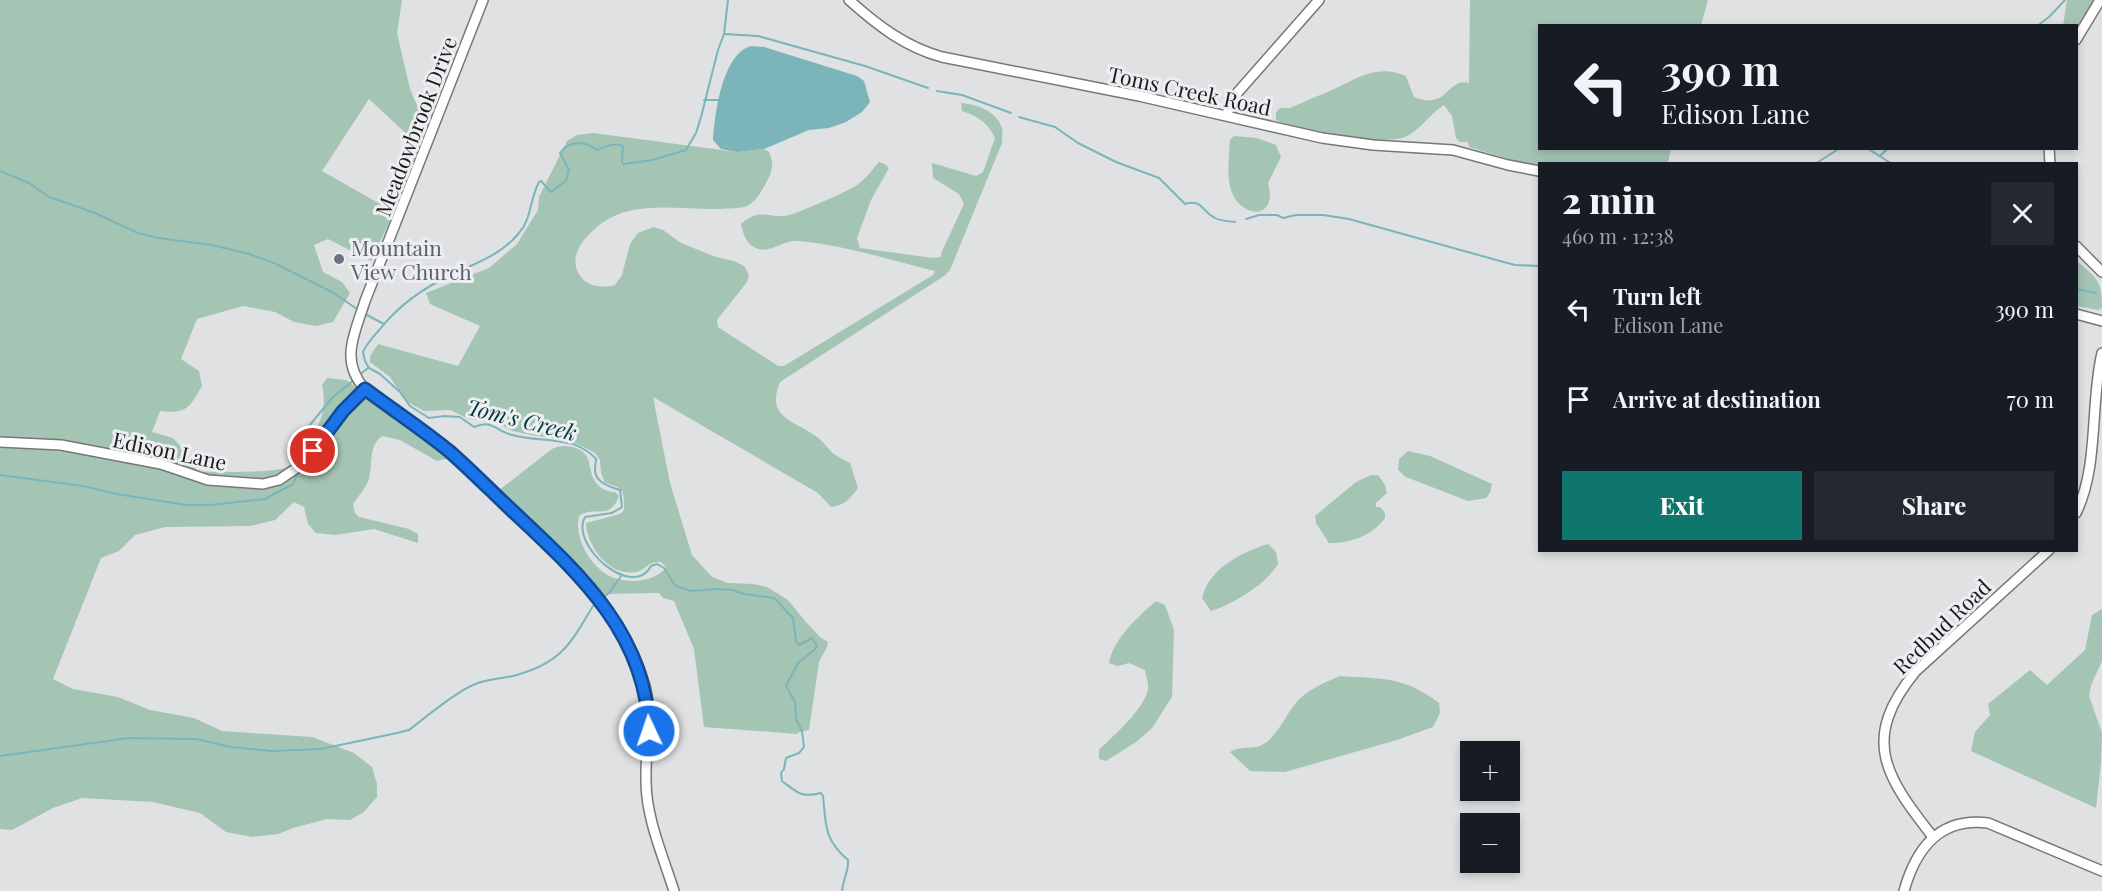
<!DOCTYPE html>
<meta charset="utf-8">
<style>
body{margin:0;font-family:"Playfair Display",serif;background:#242831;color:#f1f3f6;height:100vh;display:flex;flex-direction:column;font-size:22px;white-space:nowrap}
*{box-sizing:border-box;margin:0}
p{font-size:20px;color:#9ea1a6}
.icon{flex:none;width:33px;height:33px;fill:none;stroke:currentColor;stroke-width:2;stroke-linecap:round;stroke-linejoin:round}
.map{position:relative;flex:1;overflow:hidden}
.drawer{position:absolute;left:1538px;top:162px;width:540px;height:390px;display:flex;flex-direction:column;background:#171b24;border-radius:0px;box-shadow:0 3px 9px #0003}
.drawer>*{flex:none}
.banner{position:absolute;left:1538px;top:24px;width:540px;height:126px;border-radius:0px;box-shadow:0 3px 9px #0003;background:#171b24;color:#f1f3f6;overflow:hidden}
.buttons{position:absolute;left:1460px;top:741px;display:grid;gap:12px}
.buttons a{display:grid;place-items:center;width:60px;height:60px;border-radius:0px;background:#171b24;box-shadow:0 3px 9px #0003;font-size:30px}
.pin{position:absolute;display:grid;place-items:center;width:51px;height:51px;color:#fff;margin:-26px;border:3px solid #fff;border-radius:50%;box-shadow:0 2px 6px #0007}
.me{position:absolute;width:66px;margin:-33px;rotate:357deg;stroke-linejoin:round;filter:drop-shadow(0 0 4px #0008)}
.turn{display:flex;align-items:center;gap:21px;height:126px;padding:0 24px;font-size:27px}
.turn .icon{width:78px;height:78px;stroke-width:2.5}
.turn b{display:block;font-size:42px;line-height:51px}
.round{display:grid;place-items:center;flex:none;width:63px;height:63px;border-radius:0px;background:#242831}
.head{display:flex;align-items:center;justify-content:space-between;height:102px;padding:0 24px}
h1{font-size:36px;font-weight:800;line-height:45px}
.action{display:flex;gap:12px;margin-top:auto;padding:12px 24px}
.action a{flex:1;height:69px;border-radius:0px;background:#0f766e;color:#fff;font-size:24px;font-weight:800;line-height:69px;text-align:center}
.action a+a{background:#242831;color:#f1f3f6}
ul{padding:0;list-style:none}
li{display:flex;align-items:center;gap:18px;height:90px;padding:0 24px}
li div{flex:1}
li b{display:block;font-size:22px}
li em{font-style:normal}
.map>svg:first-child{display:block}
</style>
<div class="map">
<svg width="2102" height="891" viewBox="0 0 2102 891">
<rect width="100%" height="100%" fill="#dfe1e3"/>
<g fill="#a4c4b4">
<path d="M0,0H402L397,33L410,89L424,122L414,141L369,99L322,171L394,212L371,261L328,239L314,245L323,272L342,282L350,293L333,322L316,326L294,322L275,312L243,306L197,319L181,359L199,371L202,386C189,408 187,414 160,411L152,432L173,438L185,451L198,472C218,471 280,475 294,464C300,459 303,447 308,440C322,423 327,407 322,385L327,378L346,380L450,458L437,461L400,440L382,436C368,446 373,464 369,479C366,488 358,496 353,504L355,513L359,517L409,529L418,534V543L374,529L335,535L316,533L308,524L304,507L294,502L275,520L250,526L165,527L135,535L119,551L101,558L53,679L73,689L118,697L150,710L194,718L222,731L312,737L354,753L372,767L377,784V797L364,812L350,820L327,819L293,828L278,834L252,837L226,832L200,813L153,802L82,798L53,808L12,830L0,829Z"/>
<path d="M1470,0H1708L1701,25L1539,26V148L1671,149L1668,163L1539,164V165L1519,162L1469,147L1468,142H1460L1456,138L1452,116L1444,105C1432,112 1418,132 1405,137C1381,146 1299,131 1276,120V112L1280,108H1290C1303,102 1316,97 1330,91C1356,79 1377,63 1406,76L1414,97C1448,111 1447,77 1469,83Z"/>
<polygon points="2067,0 2096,0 2076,33 2076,26 2063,26"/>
<path d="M961,103C976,104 997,111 1002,128C1003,132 1002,138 1002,143L950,270L944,276L780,382C765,418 794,420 817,437C823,441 828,449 834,454C839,458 845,460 850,463L858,488C850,499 845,505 831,507L818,493L653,397L670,483L692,555L712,577L728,583L753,584L767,587L788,600L806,622L821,638L828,642L827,647L819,662L809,730L799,732L797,734L704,727L694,649L674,601L663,598L659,593L604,594L575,563L498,491L552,449C563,443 581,446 587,457C590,462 589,466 591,471C593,484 603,492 615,492L619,496C610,521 595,505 579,516C574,537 589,565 609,576C626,584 655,583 666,567L661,562C644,562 648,570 636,572C610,577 587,547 586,523L620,514L624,510C624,491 625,488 605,483L601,473L600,460L595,453L578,444L565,440L531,435L513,431L498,423L469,419L450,410L424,411L406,401L390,377L370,362V356L378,344L458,366L480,326L430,304L426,293L489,268L517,244L538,210L539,197L567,141L577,135L593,133L737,152L764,149L769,152C774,164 773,170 767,181C762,190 757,201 747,206C739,209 729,208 720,209C690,210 659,204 629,211C611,215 595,226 584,240C577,249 573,259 577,270C583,286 600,289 615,285L622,275L630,244L638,233L654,227L663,230L681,243L716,257L734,261L744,266L749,275L747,282L717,320L718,327L778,366H784L933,275L935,271C890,260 844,245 798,241C784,239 768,256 754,247C745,242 743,232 741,224C760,206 770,220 789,215C805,210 842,194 857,185C865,180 873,169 879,162L885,164L889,168L871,200L857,238L860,248L933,258L941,257L942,251L964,204L959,194L933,178L932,163L976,176L983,172L995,138C988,123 978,116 962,111Z"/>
<path d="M1234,136L1257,138L1276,145L1281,157L1268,183C1279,221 1239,220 1230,187C1227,173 1229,155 1230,140Z"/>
<path d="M2076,260C2096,278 2102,279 2102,307L2099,310L2076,306Z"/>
<polygon points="1408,451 1430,456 1492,484 1490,493 1486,498 1468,501 1406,477 1398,470 1399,459"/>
<path d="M1371,475H1378L1385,485L1387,493L1376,503V507H1380L1385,513V518C1372,536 1351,543 1329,543L1316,523L1315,516L1356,482Z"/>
<path d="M1268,544L1276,552L1278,564C1266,584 1233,604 1211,611L1202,598C1208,569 1242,552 1268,544Z"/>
<path d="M1156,601L1165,605L1174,630L1172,697L1152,728L1136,742L1106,761L1099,759V750C1114,735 1144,710 1148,689C1149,684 1146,676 1145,670L1129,663L1118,666L1109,663C1113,639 1138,617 1156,601Z"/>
<polygon points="2102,609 2102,661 2091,685 2089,696 2102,733 2101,763 2096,808 1971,751 1975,732 1990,715 1988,704 2030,670 2047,685 2085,650 2092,615"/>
<path d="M1340,676C1382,679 1404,676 1439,703L1440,713L1433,727L1397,740L1285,772L1250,771L1230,752C1240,745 1252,750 1262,745C1276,738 1286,715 1295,704C1306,690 1324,683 1340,676Z"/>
</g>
<path fill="#7bb5b9" d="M751,46L764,47L857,76L864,81L870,102L862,112L846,122L829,128L809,130L764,149L737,152L721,149L713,140C715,114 722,54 751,46Z"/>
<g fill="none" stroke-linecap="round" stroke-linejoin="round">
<g stroke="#7bb5b9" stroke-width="2">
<path d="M728,0L724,34L718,50L701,117L696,133L686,150L652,160L624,164L622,162L623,146C614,142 606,147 597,150C586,141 569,140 560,153L569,170L566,181L551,192L541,181L539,182C530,198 532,218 519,233C501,255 478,262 453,274C425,287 399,305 380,329C374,336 367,343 363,352L365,361L369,368L380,374L400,392L410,406L429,418L444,416L460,417L474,427C493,419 495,431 512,435C530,440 550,439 568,443C577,444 590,452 596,459C596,462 595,465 595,469C594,482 610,487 620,490L622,507L612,513L585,517C569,545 633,601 651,566L657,564L664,568L674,584L679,587L691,591L717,589L733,590L744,594L774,598L793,618L796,641L799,645L812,638L817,646L814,650L798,663L786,686L795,702L796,719L802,731L804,747L799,753L786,758L784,769L781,773L782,781C798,793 801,798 821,793L823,796C826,825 824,840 848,860C849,870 843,880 842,891"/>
<polyline points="2037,26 2049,17 2065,0"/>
<polyline points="724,34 758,36 865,66 928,88"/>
<polyline points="937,91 962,95 1011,113"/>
<polyline points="704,100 719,100"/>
<path d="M1019,117L1055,127L1078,143L1116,162L1159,178L1185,204C1203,199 1201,211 1215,218C1220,221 1228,221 1235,222"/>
<polyline points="1867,148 1892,164"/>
<polyline points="1881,155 1888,148"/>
<polyline points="1815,164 1840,148"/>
<polyline points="0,171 29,183 49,197 95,213 138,233 158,238 212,245 249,254 274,263 332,292 360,311"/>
<polyline points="1246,219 1259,215 1277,215 1283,218 1296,215 1323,215 1349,219 1500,261 1515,265 1539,266"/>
<polyline points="2076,289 2096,293"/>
<polyline points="365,314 384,324"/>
<polyline points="358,376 368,368"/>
<polyline points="301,456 304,432 333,397 354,380"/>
<polyline points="0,475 83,486 117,494 186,505 210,505 265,499 293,484 299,470"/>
<polyline points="602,598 609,593 622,575"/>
<path d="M0,756L129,738L196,739L231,747L272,751L321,749L397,733L409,730C426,717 454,693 473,685C486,679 499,679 513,676C560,664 570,645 593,606L598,602"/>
</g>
<g stroke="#767779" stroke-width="12">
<g id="minor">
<path d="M483,0L365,301C355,333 339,361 365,389C393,410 423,429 449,451C474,473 498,497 522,520C572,567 626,617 645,686C653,718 645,749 646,781C646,818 663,856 674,891"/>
<path d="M849,0C877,25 905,47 942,57L1139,96L1322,138L1373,145L1453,150L1508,165L1539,171"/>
<polyline points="2076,40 2100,0"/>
<polyline points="1226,115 1238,92 1319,0"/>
<polyline points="2049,148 2050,164"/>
<polyline points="2076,246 2102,272"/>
<polyline points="2076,314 2102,321"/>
<polyline points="0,442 61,445 161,464 208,480 263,484 279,480 298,467 343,411 365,389"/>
<path d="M2076,513C2099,467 2090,403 2102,353"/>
<path d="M1933,837C1885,776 1860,739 1916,671L2049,550"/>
<path d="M1904,891C1916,848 1940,817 1988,823L2102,871"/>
</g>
</g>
<use href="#minor" stroke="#fff" stroke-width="9"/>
</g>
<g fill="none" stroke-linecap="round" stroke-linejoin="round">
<g stroke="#114b97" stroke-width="15">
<path id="route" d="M313,451L343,411L365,389C393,410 422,429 449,451C473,472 495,495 519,517C583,577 647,637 649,731"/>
</g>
<use href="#route" stroke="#1a73e8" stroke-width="10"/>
</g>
<circle fill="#6b7280" stroke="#edeef1" stroke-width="2" cx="339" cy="259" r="6"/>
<g text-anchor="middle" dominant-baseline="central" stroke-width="6" stroke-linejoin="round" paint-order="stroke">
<g font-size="21" fill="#1c1c1d" stroke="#edeef1">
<text transform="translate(1190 90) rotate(12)">Toms Creek Road</text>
<text transform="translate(415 126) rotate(-69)">Meadowbrook Drive</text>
<text transform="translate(170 450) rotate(12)">Edison Lane</text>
<text transform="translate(1941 626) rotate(-44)">Redbud Road</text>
</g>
<g font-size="21" fill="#5b616d" stroke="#edeef1" text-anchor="start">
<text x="351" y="247">Mountain<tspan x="351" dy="24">View Church</tspan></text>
</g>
<g font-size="22" font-style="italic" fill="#013b3f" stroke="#edeef1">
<text transform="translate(522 419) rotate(14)">Tom's Creek</text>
</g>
</g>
</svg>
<div class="buttons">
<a>+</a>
<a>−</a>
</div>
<div class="pin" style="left:313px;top:451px;background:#d93025"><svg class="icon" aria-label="arrive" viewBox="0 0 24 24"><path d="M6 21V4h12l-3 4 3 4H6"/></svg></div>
<svg class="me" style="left:649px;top:731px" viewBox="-20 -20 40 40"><circle r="17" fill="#1a73e8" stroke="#fff" stroke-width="3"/><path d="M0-11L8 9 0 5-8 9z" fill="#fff"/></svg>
<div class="banner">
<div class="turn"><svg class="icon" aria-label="left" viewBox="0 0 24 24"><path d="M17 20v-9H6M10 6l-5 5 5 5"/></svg><div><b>390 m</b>Edison Lane</div></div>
</div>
<section class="drawer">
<div class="head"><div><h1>2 min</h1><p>460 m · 12:38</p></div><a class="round"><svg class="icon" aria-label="close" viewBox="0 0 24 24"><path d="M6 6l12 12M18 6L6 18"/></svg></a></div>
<ul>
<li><svg class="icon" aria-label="left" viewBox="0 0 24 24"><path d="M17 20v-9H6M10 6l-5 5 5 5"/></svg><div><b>Turn left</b><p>Edison Lane</p></div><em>390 m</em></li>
<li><svg class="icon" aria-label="arrive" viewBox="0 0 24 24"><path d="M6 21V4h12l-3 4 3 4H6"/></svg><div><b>Arrive at destination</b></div><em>70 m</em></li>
</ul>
<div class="action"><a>Exit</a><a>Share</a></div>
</section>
</div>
